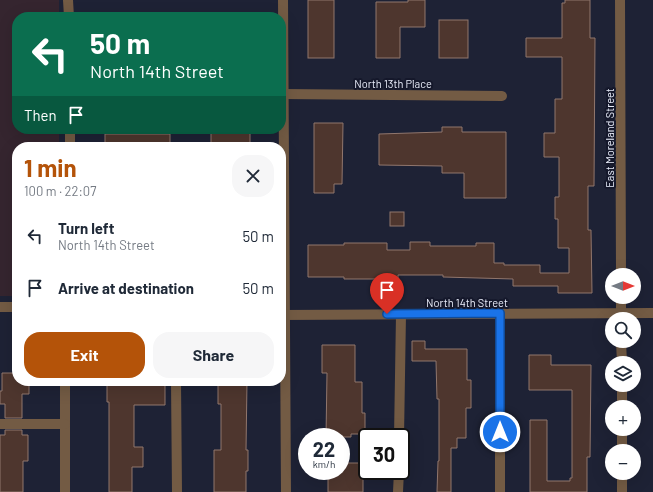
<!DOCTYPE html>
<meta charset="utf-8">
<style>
body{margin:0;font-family:Barlow,sans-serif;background:#f6f6f7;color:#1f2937;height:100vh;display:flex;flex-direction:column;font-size:15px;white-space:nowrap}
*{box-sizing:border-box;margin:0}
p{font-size:13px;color:#747a83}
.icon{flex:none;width:22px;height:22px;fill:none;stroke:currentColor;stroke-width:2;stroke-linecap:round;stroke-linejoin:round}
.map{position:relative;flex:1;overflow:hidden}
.drawer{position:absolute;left:12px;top:142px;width:274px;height:244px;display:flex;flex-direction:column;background:#fff;border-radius:16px;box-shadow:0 4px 16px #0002}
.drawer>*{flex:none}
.guide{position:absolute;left:12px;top:12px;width:274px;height:122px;border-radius:16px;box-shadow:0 4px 16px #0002;background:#0b6e4f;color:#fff;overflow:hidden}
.needle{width:26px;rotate:90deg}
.fabs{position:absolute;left:605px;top:268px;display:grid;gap:8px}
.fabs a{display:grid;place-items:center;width:36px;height:36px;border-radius:50%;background:#fff;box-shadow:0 4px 16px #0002;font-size:20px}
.speed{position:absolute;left:298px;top:428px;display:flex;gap:8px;font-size:20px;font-weight:700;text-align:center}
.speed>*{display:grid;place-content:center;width:52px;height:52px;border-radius:50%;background:#fff;box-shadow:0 4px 16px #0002;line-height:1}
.speed small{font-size:10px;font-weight:400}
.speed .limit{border:2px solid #111;border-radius:6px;background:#fff;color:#111}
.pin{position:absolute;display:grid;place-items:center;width:34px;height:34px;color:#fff;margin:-41px -17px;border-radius:50% 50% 50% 0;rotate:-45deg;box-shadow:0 0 4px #0007}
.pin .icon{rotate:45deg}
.me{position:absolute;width:44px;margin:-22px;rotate:0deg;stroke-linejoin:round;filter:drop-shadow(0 0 3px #0008)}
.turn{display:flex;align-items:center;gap:14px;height:84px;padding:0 12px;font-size:18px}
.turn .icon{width:52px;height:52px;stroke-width:2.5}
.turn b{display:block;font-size:28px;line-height:34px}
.then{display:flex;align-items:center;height:38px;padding:0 12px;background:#0003;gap:8px;font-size:15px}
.round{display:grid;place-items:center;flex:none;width:42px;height:42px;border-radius:16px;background:#f6f6f7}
.overview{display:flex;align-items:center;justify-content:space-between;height:68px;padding:0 12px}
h1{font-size:24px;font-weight:700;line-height:30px;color:#b45309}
.cta{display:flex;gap:8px;margin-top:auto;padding:8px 12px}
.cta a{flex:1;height:46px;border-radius:16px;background:#b45309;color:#fff;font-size:16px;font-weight:700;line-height:46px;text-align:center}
.cta a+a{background:#f6f6f7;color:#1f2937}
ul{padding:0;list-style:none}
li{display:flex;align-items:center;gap:12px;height:52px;padding:0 12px}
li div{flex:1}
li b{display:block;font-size:15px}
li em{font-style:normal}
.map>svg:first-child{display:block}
</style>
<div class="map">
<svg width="653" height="492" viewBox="0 0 653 492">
<rect width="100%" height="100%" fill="#1e2235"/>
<polygon fill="#35252f" points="0,0 59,0 59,17 17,17 17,129 59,129 59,147 17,147 17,296 0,296"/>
<g fill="#4e362e" stroke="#90766d">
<rect x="308" y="0" width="26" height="58"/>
<polygon points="408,0 425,0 425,27 400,27 400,58 376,58 376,2 408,2"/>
<polygon points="565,0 590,0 590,38 595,38 594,186 588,186 588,230 591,230 592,293 558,293 558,286 513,286 513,279 443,277 443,275 398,275 398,279 344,279 344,277 308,277 308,245 344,245 344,243 387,243 387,250 410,250 410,242 430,242 430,246 476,246 476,243 494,243 494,263 504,263 504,265 540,265 540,273 569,273 569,248 558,248 558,219 555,219 555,197 559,197 559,157 544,157 544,133 555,133 555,99 562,99 562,57 526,57 526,38 562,38 562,3 565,3"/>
<rect x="439" y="20" width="29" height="38"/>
<polygon points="314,123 343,123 342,184 334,184 334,193 314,193"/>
<polygon points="442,127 462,127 462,132 506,132 506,198 464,198 464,173 442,173 442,166 379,165 379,134 442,132"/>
<rect x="211" y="133" width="39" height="14"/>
<rect x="105" y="134" width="65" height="13"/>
<rect x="390" y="212" width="14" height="14"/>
<polygon points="412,341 425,341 425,349 467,349 467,380 471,380 471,408 466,408 466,438 457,438 457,448 451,448 451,492 437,492 438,461 439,461 439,399 437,399 436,361 412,361"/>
<polygon points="322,345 355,345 355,382 362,382 362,413 365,413 365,434 351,434 351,437 326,437 327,373 322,373"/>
<polygon points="529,355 551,355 551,365 591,365 590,457 587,457 587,492 530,492 530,420 547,420 547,481 570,481 570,478 572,478 572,390 529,390"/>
<polygon points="2,373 17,373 17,381 29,381 29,394 22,394 22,418 5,418 5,404 0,404 0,391 2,391"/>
<polygon points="107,381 165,381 165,405 134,405 134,447 143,447 143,467 132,467 132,492 109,492 109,402 107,402"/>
<polygon points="218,381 247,381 246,450 248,450 248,471 246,471 246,492 214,492 214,450 221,450 221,404 218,404"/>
<polygon points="5,430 22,430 22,435 28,435 28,461 23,461 23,492 0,492 0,435 5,435"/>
<polygon points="341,463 363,463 363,492 328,492 328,471 341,471"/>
</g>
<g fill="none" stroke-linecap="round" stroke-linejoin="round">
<g stroke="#735b44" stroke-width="10">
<polyline points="68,0 69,17"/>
<polyline points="283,0 286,492"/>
<polyline points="620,0 621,275"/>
<polyline points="283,94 502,96"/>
<polyline points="70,129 70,147"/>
<polyline points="621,297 621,319"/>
<polyline points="0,307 17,307"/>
<polyline points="500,313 500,492"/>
<polyline points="281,315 653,313"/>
<polyline points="621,341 622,363"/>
<polyline points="65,381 65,492"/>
<polyline points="176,381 177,492"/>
<polyline points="622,385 622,407"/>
<polyline points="0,424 65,424"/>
<polyline points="622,429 622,451"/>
<polyline points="399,437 401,314"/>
<polyline points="622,473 622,492"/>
<polyline points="398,492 399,471"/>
</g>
</g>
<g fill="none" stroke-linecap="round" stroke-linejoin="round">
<g stroke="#114b97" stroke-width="10">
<polyline id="route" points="387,314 500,313 500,432"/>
</g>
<use href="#route" stroke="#1a73e8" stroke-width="7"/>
</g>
<g text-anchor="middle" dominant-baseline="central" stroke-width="4" stroke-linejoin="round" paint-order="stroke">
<g font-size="11" fill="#eaeefb" stroke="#15182b">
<text x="393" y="83">North 13th Place</text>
<text transform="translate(609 138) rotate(-90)">East Moreland Street</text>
<text x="467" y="302">North 14th Street</text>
</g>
</g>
</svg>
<div class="fabs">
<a><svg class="needle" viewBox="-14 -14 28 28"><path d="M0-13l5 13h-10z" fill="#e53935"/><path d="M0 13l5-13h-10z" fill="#747a83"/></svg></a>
<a><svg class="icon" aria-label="search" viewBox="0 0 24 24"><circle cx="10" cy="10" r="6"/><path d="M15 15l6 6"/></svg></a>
<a><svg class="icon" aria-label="layers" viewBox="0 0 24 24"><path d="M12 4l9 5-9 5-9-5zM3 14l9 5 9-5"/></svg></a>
<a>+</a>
<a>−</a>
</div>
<div class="speed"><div>22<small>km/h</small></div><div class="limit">30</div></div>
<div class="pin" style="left:387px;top:314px;background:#d93025"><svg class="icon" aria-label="arrive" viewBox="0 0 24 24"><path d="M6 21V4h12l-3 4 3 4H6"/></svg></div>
<svg class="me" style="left:500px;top:432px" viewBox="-20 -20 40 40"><circle r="17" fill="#1a73e8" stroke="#fff" stroke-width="3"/><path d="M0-11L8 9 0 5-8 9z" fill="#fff"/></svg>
<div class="guide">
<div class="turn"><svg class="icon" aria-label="left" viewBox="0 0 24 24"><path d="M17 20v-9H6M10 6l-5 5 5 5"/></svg><div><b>50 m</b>North 14th Street</div></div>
<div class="then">Then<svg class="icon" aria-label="arrive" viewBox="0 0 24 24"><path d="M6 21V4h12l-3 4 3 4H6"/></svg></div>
</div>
<section class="drawer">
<div class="overview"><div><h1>1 min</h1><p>100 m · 22:07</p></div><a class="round"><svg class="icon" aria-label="close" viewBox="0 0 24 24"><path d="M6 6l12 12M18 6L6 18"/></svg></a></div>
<ul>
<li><svg class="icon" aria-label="left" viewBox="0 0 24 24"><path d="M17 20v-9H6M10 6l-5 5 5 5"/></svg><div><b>Turn left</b><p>North 14th Street</p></div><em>50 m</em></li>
<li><svg class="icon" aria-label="arrive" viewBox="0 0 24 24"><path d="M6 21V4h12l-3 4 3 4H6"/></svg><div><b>Arrive at destination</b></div><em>50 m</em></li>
</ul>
<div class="cta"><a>Exit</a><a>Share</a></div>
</section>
</div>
